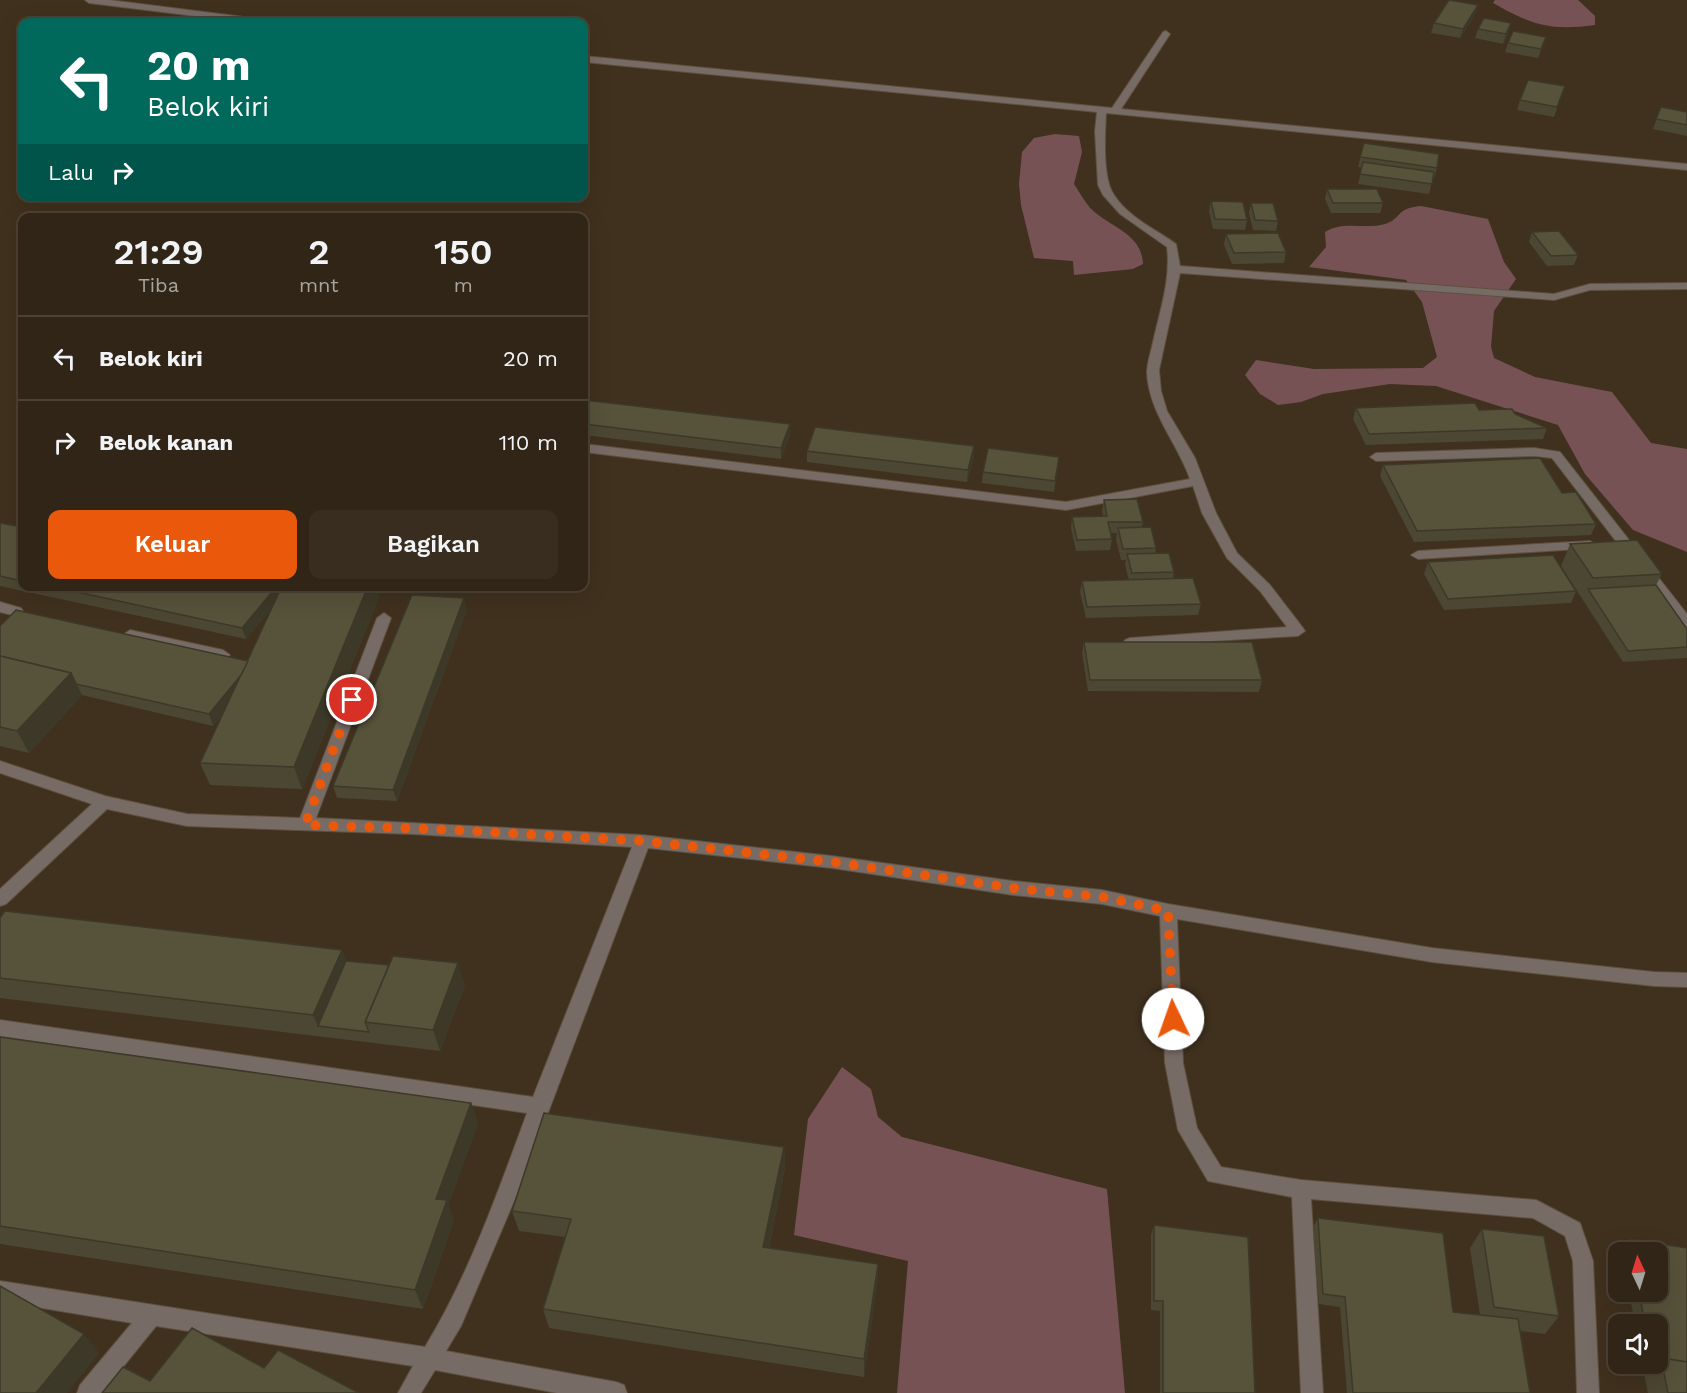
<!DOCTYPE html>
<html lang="id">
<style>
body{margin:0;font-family:"Work Sans",sans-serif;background:#382d1f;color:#f1f3f6;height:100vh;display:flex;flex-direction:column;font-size:22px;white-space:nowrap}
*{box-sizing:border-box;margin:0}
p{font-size:20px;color:#a8a5a1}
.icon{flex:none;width:33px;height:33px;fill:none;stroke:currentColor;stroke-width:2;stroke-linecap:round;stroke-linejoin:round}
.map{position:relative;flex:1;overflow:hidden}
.panel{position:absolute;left:18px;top:213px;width:570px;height:378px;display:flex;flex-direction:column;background:#302516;border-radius:12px;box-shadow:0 6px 24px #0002,0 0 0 2px #4b4235}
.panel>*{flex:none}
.banner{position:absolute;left:18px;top:18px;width:570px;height:183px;border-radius:12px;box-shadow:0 6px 24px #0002,0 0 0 2px #4b4235;background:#00695c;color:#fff;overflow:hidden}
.needle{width:39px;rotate:356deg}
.buttons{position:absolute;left:1608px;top:1242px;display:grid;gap:12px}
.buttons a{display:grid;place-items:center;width:60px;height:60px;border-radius:12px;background:#302516;box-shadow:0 6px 24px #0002,0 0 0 2px #4b4235;font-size:30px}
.pin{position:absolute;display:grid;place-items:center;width:51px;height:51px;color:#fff;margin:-26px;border:3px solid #fff;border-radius:50%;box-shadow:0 2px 6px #0007}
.me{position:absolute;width:66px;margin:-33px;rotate:357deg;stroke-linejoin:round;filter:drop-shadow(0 0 4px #0008)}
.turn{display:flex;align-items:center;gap:21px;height:126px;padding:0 30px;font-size:27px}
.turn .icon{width:78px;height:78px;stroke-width:2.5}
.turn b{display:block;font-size:42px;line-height:51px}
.then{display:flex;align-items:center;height:57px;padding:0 30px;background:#0003;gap:12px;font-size:22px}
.eta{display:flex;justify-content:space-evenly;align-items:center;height:102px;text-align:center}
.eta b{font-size:36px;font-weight:600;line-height:42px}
.button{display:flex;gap:12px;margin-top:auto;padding:12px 30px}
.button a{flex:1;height:69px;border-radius:12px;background:#ea580c;color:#fff;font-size:24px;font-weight:600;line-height:69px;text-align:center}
.button a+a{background:#382d1f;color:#f1f3f6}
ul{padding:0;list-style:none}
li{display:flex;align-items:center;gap:18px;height:84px;padding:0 30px;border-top:2px solid #4b4235}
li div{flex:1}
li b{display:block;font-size:22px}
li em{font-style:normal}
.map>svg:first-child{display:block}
</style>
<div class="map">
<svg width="1687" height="1393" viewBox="0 0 1687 1393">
<rect width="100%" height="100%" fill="#40311e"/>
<g fill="#775255">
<path d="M1495,0H1578L1595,16V25C1549,31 1532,25 1493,3Z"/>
<path d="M1055,134L1079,136L1082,152L1074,184C1080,193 1087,207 1097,214C1116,229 1142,236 1143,264L1133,269L1074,275L1073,261L1034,258L1021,205L1019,184L1022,152L1034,138Z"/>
<path d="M1421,206L1488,219L1504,262L1516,279L1494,311L1491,347L1494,358L1535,377L1612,392L1651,443L1687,449V552L1633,530L1585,474L1558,425L1436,386L1390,384L1323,394L1301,402L1278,405L1260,394L1245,375L1256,360L1314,369L1423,368L1437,357L1422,302L1406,280L1309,267L1326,247L1325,232C1344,220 1365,230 1385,224C1402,219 1395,208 1421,206Z"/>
<polygon points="842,1067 871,1089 878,1117 902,1137 1107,1189 1125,1393 897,1393 908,1261 794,1235 808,1119"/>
</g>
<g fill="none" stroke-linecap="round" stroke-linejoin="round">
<g stroke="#5e503e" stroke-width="2">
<g id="minor">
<polygon points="85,0 109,0 260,19 264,22 244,22 89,3"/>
<path d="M1166,31L1170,34L1121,109L1687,164V170L1106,113C1105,134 1102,178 1114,195C1128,217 1155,229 1176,244L1180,266L1554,294L1590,284L1687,283V289L1590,290L1554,300L1180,273L1159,370L1161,391L1167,411L1195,458L1216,513L1237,553L1270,585L1303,628L1305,631L1298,636L1125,646L1123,643L1125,640L1130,638L1287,627L1260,591L1227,558L1202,513L1193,486L1066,510L584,452V444L1066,502L1190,479C1177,442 1149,413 1147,373C1147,363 1151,352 1153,342C1160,310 1171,280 1167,247L1120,214L1103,195L1098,185L1095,131L1097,112L584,62V56L1112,108L1163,32Z"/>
<polygon points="1534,448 1560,452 1687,614 1687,629 1682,627 1552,458 1534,456 1376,461 1370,457 1376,453"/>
<polygon points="1590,541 1597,545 1595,548 1418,559 1411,555 1418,551"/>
<polygon points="0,602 21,608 23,611 16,616 0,612"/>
<path d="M384,613L391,618L316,818L642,835L832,856L1013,881L1102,890L1168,904L1432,948L1654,972L1687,973V987L1654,986L1432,962L1177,919L1183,1063L1197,1128L1221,1167L1301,1180L1536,1200L1580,1223L1593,1261L1599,1393H1577L1573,1261L1565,1236L1533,1218L1311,1199L1323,1393H1301L1292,1197L1208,1181L1178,1130L1165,1063L1160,916L1102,904L1013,895L832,868L648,848L520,1187L461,1326L446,1351L616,1382L624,1385L627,1393H557L435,1370L421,1393H398L413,1366L156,1326L102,1393H77L80,1385L132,1323L0,1301V1281L425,1347C469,1275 498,1192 527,1113L0,1036V1020L533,1097L632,847L412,834L187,826L107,809L6,904L0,906V889L92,804L0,773V761L105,796L187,814L300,818L377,618Z"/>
<polygon points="130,630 223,650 230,655 223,660 125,638 123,635"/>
</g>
</g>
<use href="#minor" fill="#776b66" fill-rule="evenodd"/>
</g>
<g fill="#4b4732">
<polygon points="1475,15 1460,38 1431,33 1434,23"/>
<polygon points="1478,29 1509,32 1503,44 1475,38"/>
<polygon points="1546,37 1538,58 1505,52 1508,43"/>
<polygon points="1565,86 1554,117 1517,110 1520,100"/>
<polygon points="1661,107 1687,112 1687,136 1653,129"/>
<polygon points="1364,143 1437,168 1434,178 1433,178 1429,194 1358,184 1362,168 1358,167"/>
<polygon points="1327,189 1383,203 1380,213 1331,213 1325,199"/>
<polygon points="1211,201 1247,220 1245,230 1213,229 1209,211"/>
<polygon points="1251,203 1278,221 1276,231 1253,230 1249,213"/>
<polygon points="1532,232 1578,255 1574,265 1547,266 1529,242"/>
<polygon points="1226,234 1286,252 1284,263 1232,264 1224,245"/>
<polygon points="584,400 790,424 790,435 781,459 584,435"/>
<polygon points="1356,408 1479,410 1515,414 1547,428 1543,439 1366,445 1353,419"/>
<polygon points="974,446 974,457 967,482 807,462 807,451"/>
<polygon points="1059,457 1054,492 982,483 983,472"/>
<polygon points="1383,465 1562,493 1596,524 1591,535 1414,542 1380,476"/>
<polygon points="1104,500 1143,522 1142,527 1156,548 1155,554 1174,572 1173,579 1201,604 1198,615 1086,618 1080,592 1082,581 1129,580 1125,565 1126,560 1121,560 1116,539 1117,533 1111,533 1112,539 1110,550 1076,551 1071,528 1072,517 1103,516 1102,511"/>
<polygon points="0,523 22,527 22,586 376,586 379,597 302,789 210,785 200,763 223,714 213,726 82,695 29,753 0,746 0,626 248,661 272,608 246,639 0,586"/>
<polygon points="1570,544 1662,574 1656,585 1687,629 1687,658 1623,662 1561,566"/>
<polygon points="1428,562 1576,591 1571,603 1444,610 1424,574"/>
<polygon points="467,609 397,801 337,798 333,786"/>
<polygon points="1084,642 1262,680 1259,692 1088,691 1082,653"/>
<polygon points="0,918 342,950 346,961 465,985 440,1051 0,998"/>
<polygon points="0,1037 471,1103 478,1124 448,1205 454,1220 423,1309 0,1244"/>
<polygon points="784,1147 785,1167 769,1248 878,1264 877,1284 864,1377 549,1328 543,1309 565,1237 519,1231 512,1211"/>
<polygon points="1318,1218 1453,1312 1480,1315 1470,1248 1482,1229 1559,1316 1545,1334 1520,1331 1530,1393 1347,1393 1340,1307 1319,1304 1313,1228"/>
<polygon points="1154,1225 1255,1393 1160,1393 1160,1311 1151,1310 1151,1235"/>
<polygon points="1629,1239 1687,1248 1687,1393 1648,1393 1642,1364 1658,1364 1658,1324 1635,1324 1629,1292 1658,1292 1658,1252 1622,1252 1622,1249"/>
</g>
<g fill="#3d3929">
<polygon points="1478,5 1475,15 1460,38 1463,29"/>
<polygon points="1511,23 1509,32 1503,44 1506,34"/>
<polygon points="790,424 790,435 781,459 781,448"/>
<polygon points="974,446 974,457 967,482 968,470"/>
<polygon points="277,586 283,586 285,593 246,639 242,628"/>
<polygon points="368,586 376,586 379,597 302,789 294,767"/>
<polygon points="464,598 467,609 397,801 393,790"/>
<polygon points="252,662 256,673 213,726 209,714"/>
<polygon points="71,673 82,695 29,753 17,731"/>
<polygon points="342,950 350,972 318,1026 313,1015"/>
<polygon points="458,963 465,985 440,1051 433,1030"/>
<polygon points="471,1103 478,1124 448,1205 454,1220 423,1309 415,1290 436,1199"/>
<polygon points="784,1147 785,1167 765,1266 763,1247"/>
<polygon points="878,1264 877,1284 864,1377 864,1359"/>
<polygon points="84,1334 99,1353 67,1393 36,1393"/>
</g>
<g fill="#57523a" stroke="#3d3929" stroke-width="1.5">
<polygon points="1449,0 1478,5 1463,29 1434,23"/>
<polygon points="1484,18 1511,23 1506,34 1478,29"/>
<polygon points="1513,31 1546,37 1541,49 1508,43"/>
<polygon points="1528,80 1565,86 1557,107 1520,100"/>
<polygon points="1661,107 1687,112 1687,125 1656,119"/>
<polygon points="1364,143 1439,154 1437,168 1360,157"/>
<polygon points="1363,162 1434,172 1432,184 1360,174"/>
<polygon points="1327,189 1377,189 1383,203 1333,203"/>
<polygon points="1211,201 1243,202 1247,220 1215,219"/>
<polygon points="1251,203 1273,203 1278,221 1255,220"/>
<polygon points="1559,231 1578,255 1551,256 1532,232"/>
<polygon points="1278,233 1286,252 1234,253 1226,234"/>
<polygon points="584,400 790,424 781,448 584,424"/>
<polygon points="1475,403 1479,410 1512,409 1515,414 1547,428 1369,434 1356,408"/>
<polygon points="815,427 974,446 968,470 807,451"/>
<polygon points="988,448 1059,457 1055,481 983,472"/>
<polygon points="1540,458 1562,493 1576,492 1596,524 1417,531 1383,465"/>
<polygon points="1137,499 1143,522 1108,522 1112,539 1077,540 1072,517 1107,516 1104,500"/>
<polygon points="0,523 22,527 22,581 0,576"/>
<polygon points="1151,527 1156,548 1123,549 1118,528"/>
<polygon points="1637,540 1662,574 1593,578 1570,544"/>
<polygon points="1169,553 1174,572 1132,573 1127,554"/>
<polygon points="1553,555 1576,591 1448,599 1428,562"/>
<polygon points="1193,578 1201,604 1087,607 1082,581"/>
<polygon points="1656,585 1687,629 1687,647 1628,651 1588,589"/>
<polygon points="50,586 277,586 242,628"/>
<polygon points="282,586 368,586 294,767 200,763"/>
<polygon points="412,595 464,598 393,790 333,786"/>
<polygon points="16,610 248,661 241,675 209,714 76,684 71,673 0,656 0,626"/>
<polygon points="1084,642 1252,642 1262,680 1090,680"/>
<polygon points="0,656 71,673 17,731 0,727"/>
<polygon points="5,911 342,950 313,1015 0,978 0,918"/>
<polygon points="393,956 458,963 433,1030 365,1022"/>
<polygon points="346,961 389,965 365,1022 369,1032 318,1026"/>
<polygon points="0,1037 471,1103 436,1199 447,1200 415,1290 0,1226"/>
<polygon points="544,1113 784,1147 763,1247 878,1264 864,1359 543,1309 571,1219 512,1211"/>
<polygon points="1318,1218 1443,1233 1453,1312 1518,1319 1530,1393 1353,1393 1345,1297 1323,1294"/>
<polygon points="1154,1225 1248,1237 1255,1393 1163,1393 1163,1301 1154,1301"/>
<polygon points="1482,1229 1544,1236 1559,1316 1494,1307"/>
<polygon points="1629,1239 1687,1248 1687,1362 1661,1358 1658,1362 1658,1324 1645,1324 1639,1292 1658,1292 1658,1252 1632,1252"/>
<polygon points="0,1286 84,1334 36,1393 0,1393"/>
<polygon points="192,1328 264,1368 278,1350 359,1393 102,1393 123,1367 150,1381"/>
<polygon points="1661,1358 1687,1362 1687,1393 1668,1393"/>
</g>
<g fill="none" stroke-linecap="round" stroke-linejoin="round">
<polyline stroke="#ea580c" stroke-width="10" stroke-dasharray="0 18" points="352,700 305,825 434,829 642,841 832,862 1013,888 1102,897 1168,911 1173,1019"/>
</g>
</svg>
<div class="buttons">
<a><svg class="needle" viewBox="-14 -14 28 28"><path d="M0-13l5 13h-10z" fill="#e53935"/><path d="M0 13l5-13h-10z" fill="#a8a5a1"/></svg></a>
<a><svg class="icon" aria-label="sound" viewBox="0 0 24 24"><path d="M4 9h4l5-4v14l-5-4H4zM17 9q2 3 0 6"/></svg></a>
</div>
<div class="pin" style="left:352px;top:700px;background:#d93025"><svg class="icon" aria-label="arrive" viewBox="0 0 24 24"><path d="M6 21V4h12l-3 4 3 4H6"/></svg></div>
<svg class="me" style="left:1173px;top:1019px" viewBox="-20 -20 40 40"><circle r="19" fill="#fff"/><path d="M0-13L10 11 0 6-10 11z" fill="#ea580c"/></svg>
<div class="banner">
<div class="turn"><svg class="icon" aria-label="left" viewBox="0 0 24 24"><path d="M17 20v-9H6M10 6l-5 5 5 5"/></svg><div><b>20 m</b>Belok kiri</div></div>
<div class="then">Lalu<svg class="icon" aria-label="right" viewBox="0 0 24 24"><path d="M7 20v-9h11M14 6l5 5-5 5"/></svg></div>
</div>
<section class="panel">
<div class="eta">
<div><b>21:29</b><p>Tiba</p></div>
<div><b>2</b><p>mnt</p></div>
<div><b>150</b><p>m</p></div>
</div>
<ul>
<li><svg class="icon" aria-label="left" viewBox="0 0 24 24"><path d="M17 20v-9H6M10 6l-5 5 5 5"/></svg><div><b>Belok kiri</b></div><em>20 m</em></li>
<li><svg class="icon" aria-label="right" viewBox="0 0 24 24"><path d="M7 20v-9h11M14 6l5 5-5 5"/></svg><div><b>Belok kanan</b></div><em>110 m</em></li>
</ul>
<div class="button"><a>Keluar</a><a>Bagikan</a></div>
</section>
</div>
